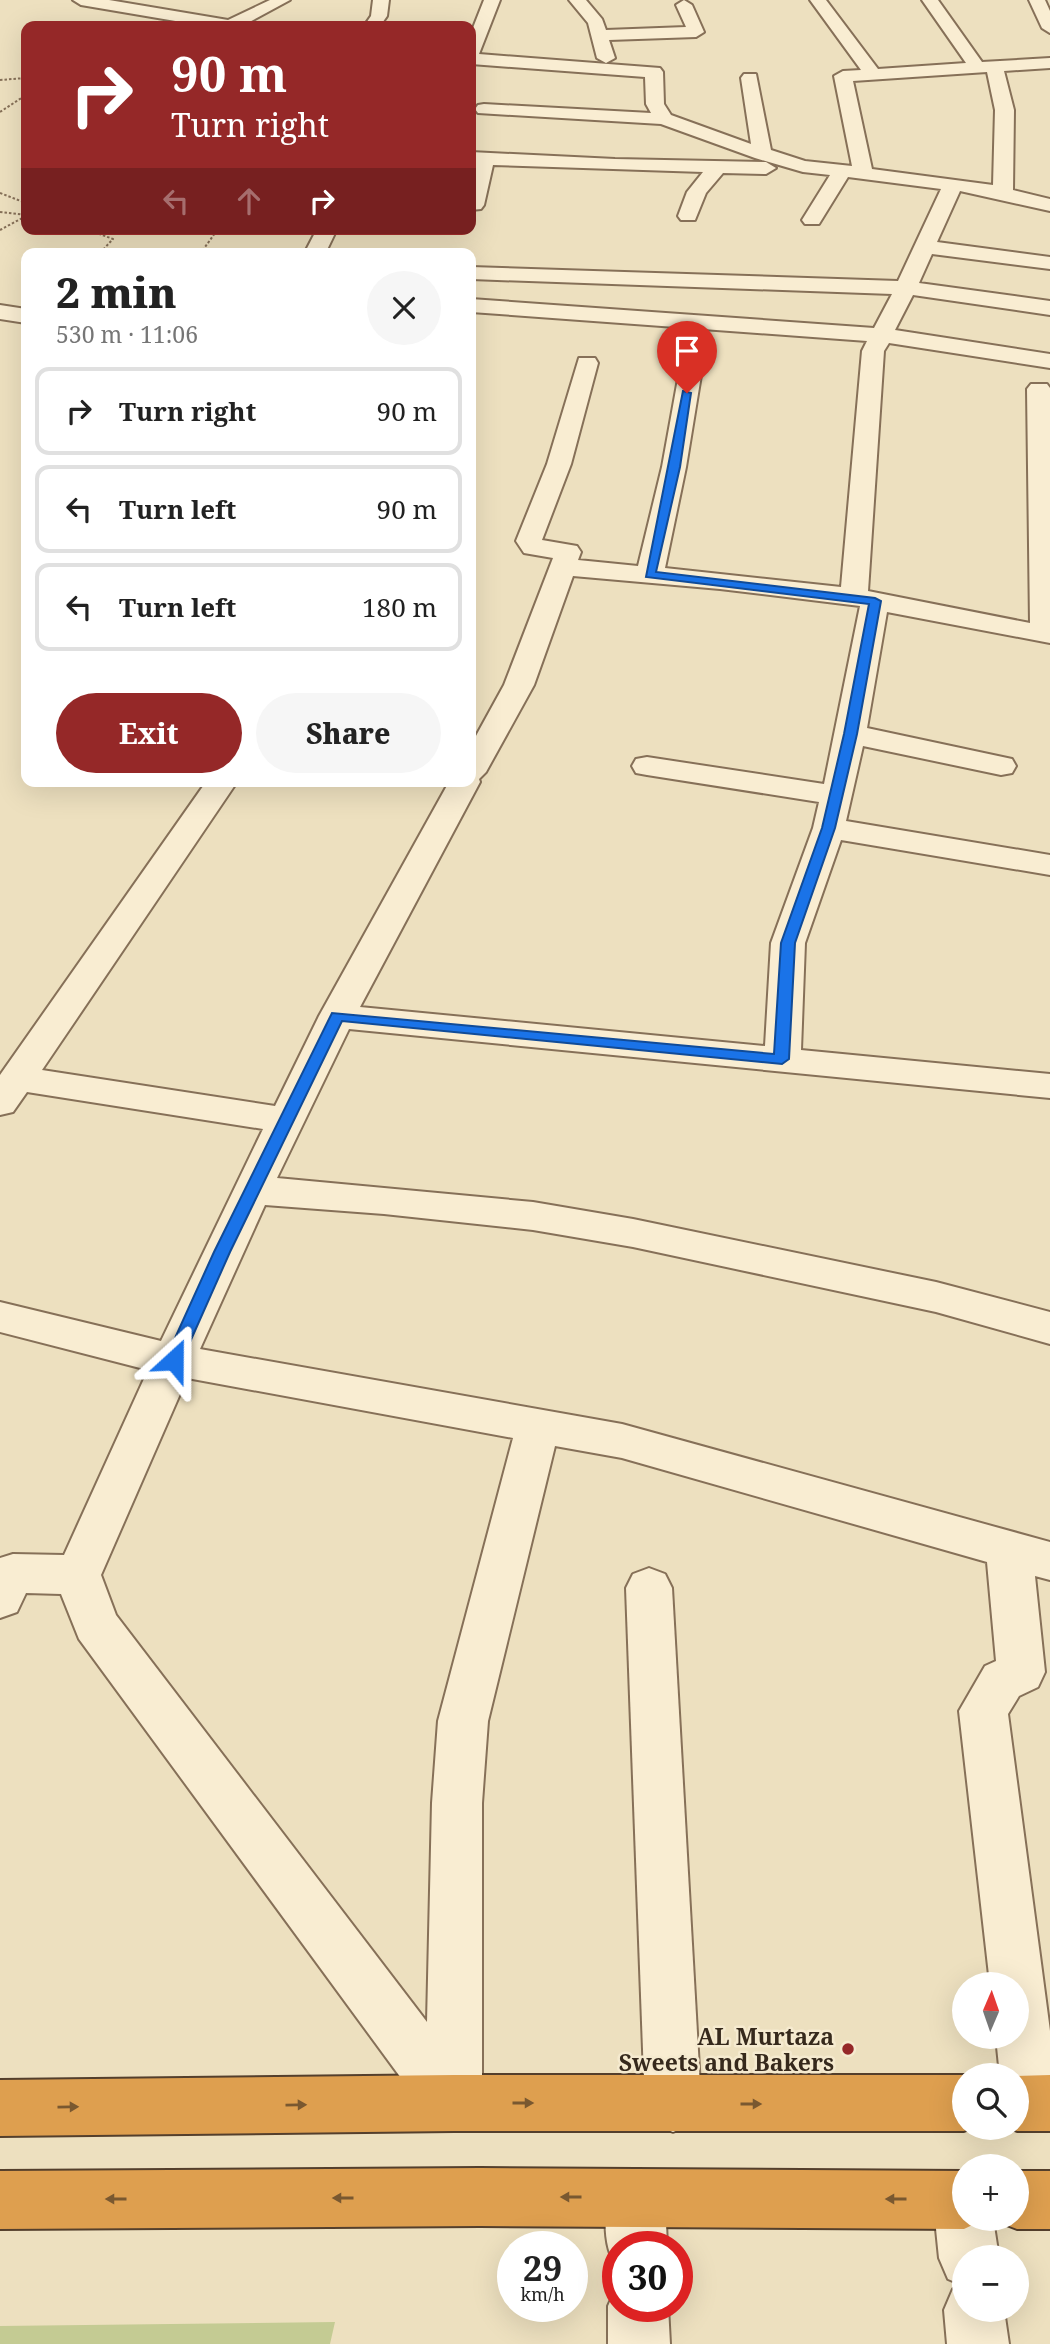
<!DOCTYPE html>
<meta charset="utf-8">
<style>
body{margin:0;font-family:"Noto Serif",serif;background:#f6f6f6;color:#222;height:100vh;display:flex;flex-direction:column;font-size:26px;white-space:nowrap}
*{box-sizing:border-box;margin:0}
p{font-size:23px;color:#767676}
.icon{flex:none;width:38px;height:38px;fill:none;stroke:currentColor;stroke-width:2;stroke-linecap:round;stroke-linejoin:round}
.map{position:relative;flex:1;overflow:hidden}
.details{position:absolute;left:21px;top:248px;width:455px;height:539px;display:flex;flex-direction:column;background:#fff;border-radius:14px;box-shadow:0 7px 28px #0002}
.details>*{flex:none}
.banner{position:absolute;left:21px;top:21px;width:455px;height:214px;border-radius:14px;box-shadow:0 7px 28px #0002;background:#952828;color:#fff;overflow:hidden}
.needle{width:46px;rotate:2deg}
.fabs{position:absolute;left:952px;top:1972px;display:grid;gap:14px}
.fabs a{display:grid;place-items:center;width:77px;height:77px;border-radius:50%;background:#fff;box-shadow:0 7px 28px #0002;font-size:35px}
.speed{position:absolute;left:497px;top:2231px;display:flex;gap:14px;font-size:35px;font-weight:700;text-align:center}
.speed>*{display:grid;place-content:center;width:91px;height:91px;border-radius:50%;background:#fff;box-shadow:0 7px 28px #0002;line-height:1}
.speed small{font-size:18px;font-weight:400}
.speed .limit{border:10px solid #d22;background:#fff;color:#111}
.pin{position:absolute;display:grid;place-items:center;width:60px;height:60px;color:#fff;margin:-72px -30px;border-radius:50% 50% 50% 0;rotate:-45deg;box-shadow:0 0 7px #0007}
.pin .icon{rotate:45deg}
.me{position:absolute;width:77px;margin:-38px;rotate:24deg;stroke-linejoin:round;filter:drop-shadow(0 0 5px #0008)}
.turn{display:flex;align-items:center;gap:24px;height:147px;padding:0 35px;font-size:32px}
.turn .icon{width:91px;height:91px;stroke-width:2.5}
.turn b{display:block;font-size:49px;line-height:60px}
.lanes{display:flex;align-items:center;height:66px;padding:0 35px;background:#0003;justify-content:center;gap:35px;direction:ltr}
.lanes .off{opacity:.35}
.round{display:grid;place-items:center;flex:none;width:74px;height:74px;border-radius:37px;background:#f6f6f6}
.summary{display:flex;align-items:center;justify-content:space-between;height:119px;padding:0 35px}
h1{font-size:42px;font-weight:800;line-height:52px}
.primary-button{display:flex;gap:14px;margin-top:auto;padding:14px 35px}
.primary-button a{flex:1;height:80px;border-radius:42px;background:#952828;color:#fff;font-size:28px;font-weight:800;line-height:80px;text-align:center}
.primary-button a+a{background:#f6f6f6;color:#222}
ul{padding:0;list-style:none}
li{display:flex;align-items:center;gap:21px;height:88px;margin:0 14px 10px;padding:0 21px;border:4px solid #e0e0e0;border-radius:14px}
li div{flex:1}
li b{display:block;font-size:26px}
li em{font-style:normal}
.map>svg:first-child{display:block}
</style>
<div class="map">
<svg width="1050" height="2344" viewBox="0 0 1050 2344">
<rect width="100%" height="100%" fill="#ede0bf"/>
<polygon fill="#c4cb93" points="335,2322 330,2344 0,2344 0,2326"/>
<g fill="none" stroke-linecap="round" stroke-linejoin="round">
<g stroke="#867058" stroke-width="4">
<g id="minor">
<polygon points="73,0 109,0 228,20 270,0 290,0 242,26 205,26 81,5"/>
<polygon points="373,0 389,0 387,16 380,26 364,26 371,16"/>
<path d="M484,0H500L479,54L660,68L663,72L664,104L671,115L751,144L741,78L744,74H756L771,150L805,161L852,166L834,76L843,71L861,70L810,0H826L878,69L966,63L922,0H938L982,62L1050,58V68L1004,71L1014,110L1013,190L1050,199V211L960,191L937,242L1050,257V269L932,254L919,283L1050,301V315L913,295L895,330L1050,354V368L889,343L884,351L868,591L1030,623L1027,389L1031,384H1047L1050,388V643L887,612L867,728L1012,759L1016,766L1012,773L1001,775L863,746L846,821L1050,855V875L841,840L805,943L801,1050L1050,1074V1098L349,1029L277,1178L533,1202L633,1219L936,1282L1050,1312V1344L936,1312L633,1247L533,1230L384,1214L265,1205L200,1349L622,1424L1050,1542V1580L1035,1576L1045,1672L1038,1687L1019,1696L1008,1714L1050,2031V2123L1031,2131L1017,2125V2076H1000L996,2037H1017V1984H990L959,1711L985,1666L996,1661L987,1562L622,1458L555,1446L488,1721L482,1803V2103L474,2123L454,2131L434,2123L79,1639L61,1594L26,1593L17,1612L0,1618V1558L13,1554L64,1555L148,1370L0,1332V1302L161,1341L263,1129L27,1092L13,1112L0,1115V1075L206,782H237L42,1070L275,1106L319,1016L449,782H471V745L504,685L553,558L524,553L516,541L547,464L579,358H595L598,363L571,464L542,540L577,546L581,552L578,560L638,566L662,467L683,351L686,346H702L705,351L686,467L665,568L841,587L862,351L867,341L471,312V299L874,328L892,294L471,279V267L898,281L941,189L848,177L819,224H805L802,220L830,175L803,172L755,158L661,124L478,113L475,109L478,105L484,104L651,113L646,104L645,77L471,64V33ZM987,72L995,110L993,185L872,169L853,81ZM573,576L720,589L860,606L824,784L647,757L636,759L632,766L636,773L647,775L819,802L813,828L771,943L765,1046L360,1007L480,782L479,779L486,772L534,685ZM187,1378L513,1438L438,1721L432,1803L427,2022L116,1615L101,1575Z"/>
<polygon points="569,0 586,0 602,19 606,30 686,27 676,5 684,0 692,5 704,32 696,37 609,40 615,58 606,63 597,58 588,23"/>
<polygon points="1029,0 1045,0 1050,11 1050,33 1042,28"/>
<polygon points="471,152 615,159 766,162 776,168 766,174 723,173 706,193 695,220 681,220 678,216 687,192 703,172 493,165 484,205 481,209 471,210 471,178 474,164 471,164"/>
<polygon points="317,229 337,229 325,254 304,254"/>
<polygon points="0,305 26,309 26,323 0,319"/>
<polygon points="649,1568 665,1574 672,1588 701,2104 693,2124 673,2132 653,2124 645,2104 626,1588 633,1574"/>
<path d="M636,2169L657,2177L665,2198L667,2247H618V2269C600,2244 604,2204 615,2177Z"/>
<polygon points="964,2190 964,2219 993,2219 999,2258 964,2258 964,2310 1004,2310 1009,2344 947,2344 944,2310 953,2289 962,2285 948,2279 939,2258 935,2219 943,2198"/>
<polygon points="618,2284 618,2306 668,2306 670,2344 608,2344 608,2306"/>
</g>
</g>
<g stroke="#543f2c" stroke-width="4">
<g id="highway">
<polygon points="454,2075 964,2075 964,2128 972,2128 964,2131 454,2131 0,2136 0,2080"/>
<polygon points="1050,2075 1050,2131 1017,2131 1009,2128 1017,2128 1015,2076"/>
<polygon points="480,2168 964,2171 964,2219 985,2219 964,2229 480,2226 0,2229 0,2171"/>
<polygon points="1017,2171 1050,2171 1050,2229 1017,2229 996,2221 1017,2219"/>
</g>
</g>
<g stroke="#867058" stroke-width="2" stroke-dasharray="2.5 2" stroke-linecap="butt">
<polyline points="0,80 26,78"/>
<polyline points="0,112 26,95"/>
<polyline points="0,193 26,203"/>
<polyline points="0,212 26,215"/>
<polyline points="86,229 113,239 99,254"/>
<polyline points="0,230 26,216"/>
<polyline points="200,254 218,229"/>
</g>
<use href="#minor" fill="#f9edd2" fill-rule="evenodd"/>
<use href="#highway" fill="#de9f4f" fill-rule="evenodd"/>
</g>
<defs><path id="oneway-solid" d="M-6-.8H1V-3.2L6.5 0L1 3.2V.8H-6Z" transform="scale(1.75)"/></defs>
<g fill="#795830">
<use href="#oneway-solid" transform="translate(523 2103)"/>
<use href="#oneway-solid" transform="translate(751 2104)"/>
<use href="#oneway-solid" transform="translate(296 2105) rotate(-1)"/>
<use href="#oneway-solid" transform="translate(68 2107) rotate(-1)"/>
<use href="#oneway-solid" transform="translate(571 2197) rotate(-180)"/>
<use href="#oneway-solid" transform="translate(343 2198) rotate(180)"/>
<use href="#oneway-solid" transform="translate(116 2199) rotate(180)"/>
<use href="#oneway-solid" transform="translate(896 2199) rotate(-180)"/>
</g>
<polygon fill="#1a73e8" stroke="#114b97" stroke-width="2" points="683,391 691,393 680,467 656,572 875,598 881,601 857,734 835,828 795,943 789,1059 782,1064 342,1021 230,1252 182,1360 180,1365 167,1365 165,1360 214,1252 332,1013 774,1054 781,943 822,828 844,734 869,604 646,577"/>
<circle fill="#952828" stroke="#f5eacf" stroke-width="2.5" cx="848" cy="2049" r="7"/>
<g text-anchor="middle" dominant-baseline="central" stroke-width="5" stroke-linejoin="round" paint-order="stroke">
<g font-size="23" font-weight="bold" fill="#36291c" stroke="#f5eacf" text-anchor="end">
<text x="834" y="2036">AL Murtaza<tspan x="834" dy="26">Sweets and Bakers</tspan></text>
</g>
</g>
</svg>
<div class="fabs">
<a><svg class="needle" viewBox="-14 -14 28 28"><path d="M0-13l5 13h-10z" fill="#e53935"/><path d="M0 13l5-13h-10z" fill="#767676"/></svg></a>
<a><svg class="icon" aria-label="search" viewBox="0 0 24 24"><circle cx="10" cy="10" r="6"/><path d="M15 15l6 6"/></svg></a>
<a>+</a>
<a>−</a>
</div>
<div class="speed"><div>29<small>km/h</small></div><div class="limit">30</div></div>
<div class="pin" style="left:687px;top:393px;background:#d93025"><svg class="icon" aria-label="arrive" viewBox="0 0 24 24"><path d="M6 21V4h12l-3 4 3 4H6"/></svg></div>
<svg class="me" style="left:174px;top:1360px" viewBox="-20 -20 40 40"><path d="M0-17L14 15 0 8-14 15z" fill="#1a73e8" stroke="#fff" stroke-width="4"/></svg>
<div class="banner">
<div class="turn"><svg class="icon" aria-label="right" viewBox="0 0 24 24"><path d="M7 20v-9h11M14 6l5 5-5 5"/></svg><div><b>90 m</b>Turn right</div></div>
<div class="lanes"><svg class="icon off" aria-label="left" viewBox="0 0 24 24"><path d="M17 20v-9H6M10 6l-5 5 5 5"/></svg><svg class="icon off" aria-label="ahead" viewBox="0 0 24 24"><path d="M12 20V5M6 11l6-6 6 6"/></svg><svg class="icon" aria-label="right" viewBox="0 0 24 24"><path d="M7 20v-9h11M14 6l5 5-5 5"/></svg></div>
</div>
<section class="details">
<div class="summary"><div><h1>2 min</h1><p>530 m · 11:06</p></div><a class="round"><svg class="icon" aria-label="close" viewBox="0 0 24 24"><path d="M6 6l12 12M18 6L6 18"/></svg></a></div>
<ul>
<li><svg class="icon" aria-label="right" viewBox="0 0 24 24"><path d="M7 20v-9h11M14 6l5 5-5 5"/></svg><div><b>Turn right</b></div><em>90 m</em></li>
<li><svg class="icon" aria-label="left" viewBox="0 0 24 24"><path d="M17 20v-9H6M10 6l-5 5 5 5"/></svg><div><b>Turn left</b></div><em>90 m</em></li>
<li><svg class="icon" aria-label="left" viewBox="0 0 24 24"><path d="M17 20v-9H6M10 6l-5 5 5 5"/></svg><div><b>Turn left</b></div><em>180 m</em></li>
</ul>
<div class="primary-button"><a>Exit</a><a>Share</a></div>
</section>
</div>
